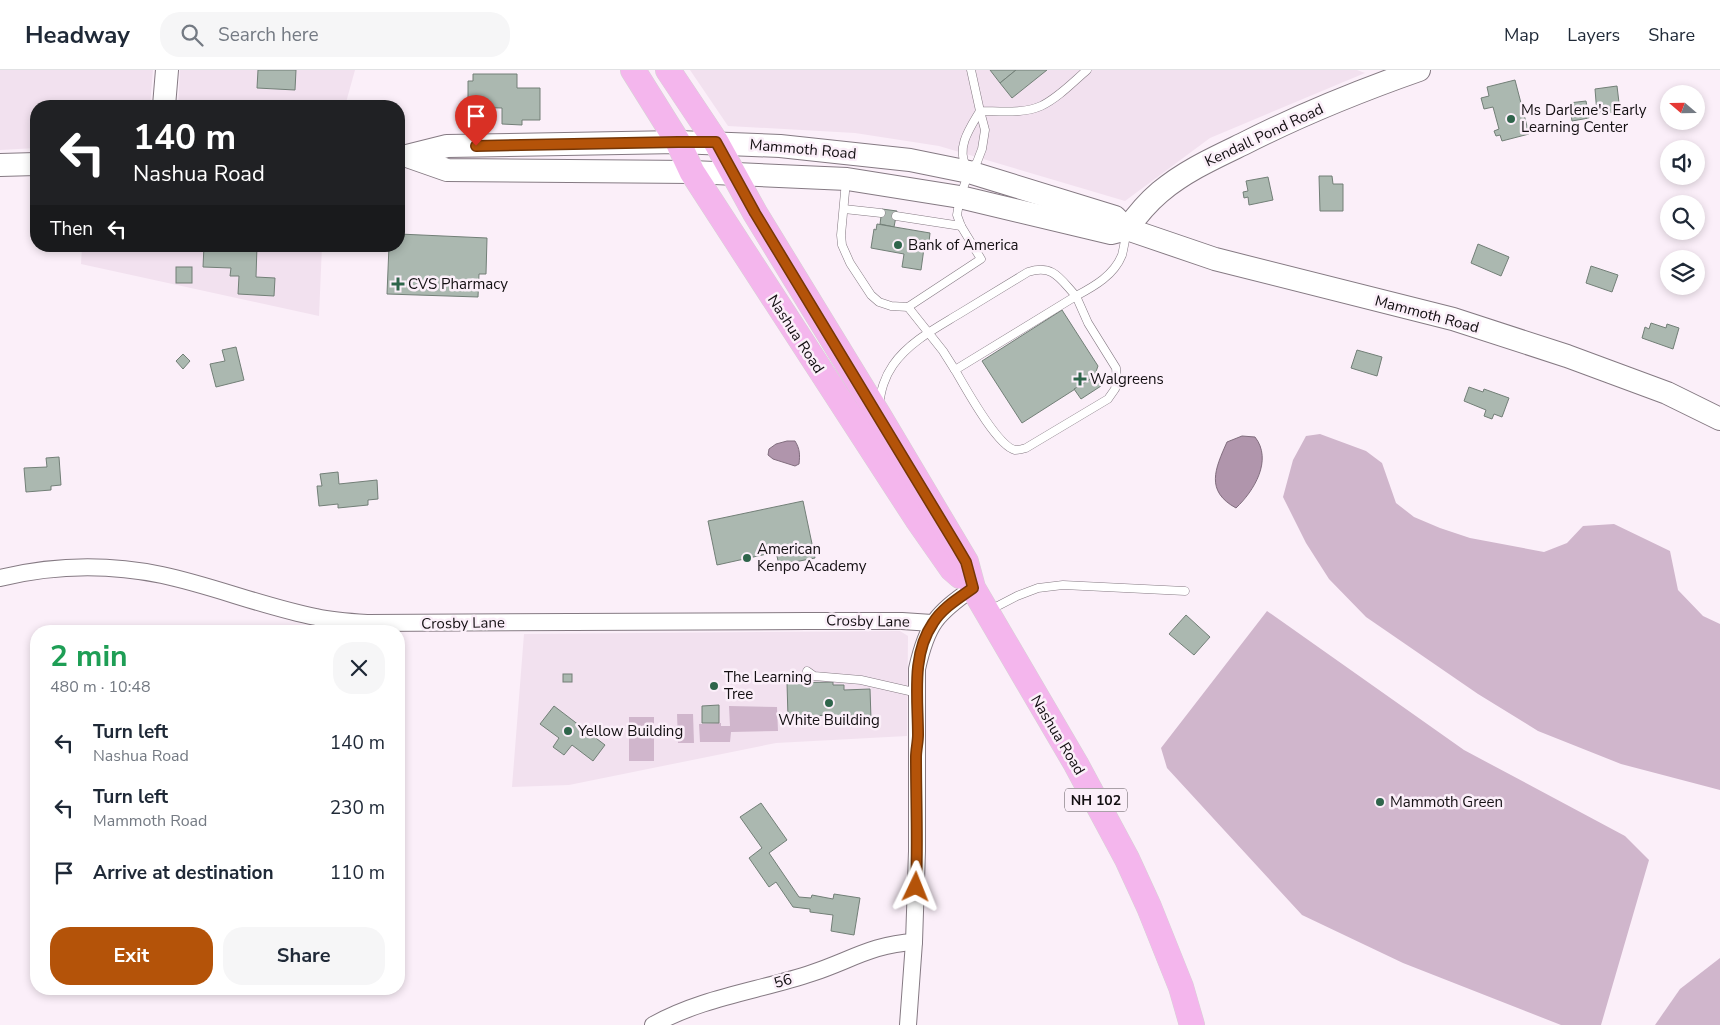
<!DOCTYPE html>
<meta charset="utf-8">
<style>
body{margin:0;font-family:"Nunito Sans",sans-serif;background:#f6f6f7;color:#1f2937;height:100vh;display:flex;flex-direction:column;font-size:19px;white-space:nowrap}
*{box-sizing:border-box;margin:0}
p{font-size:16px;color:#747a83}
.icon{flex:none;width:28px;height:28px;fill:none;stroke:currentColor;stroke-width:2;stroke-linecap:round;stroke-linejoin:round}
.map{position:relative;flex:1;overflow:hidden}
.side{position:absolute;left:30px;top:555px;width:375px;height:370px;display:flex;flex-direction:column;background:#fff;border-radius:20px;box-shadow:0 2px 8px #0003}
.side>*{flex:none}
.banner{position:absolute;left:30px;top:30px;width:375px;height:152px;border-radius:20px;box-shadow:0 2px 8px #0003;background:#202124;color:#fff;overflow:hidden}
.needle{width:32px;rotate:290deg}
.buttons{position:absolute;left:1660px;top:15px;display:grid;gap:10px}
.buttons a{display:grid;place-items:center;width:45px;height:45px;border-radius:50%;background:#fff;box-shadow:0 2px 8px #0003;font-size:25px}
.pin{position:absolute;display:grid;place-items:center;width:42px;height:42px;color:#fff;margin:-51px -21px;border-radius:50% 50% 50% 0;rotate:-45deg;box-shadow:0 0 5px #0007}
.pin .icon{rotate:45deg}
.me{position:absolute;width:55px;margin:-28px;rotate:2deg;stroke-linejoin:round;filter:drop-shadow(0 0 4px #0008)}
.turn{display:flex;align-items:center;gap:18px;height:105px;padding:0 20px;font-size:22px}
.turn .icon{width:65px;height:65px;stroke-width:2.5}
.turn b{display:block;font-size:35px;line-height:42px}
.then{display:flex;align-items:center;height:48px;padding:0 20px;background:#0003;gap:10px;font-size:19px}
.round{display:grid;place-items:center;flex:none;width:52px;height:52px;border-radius:20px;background:#f6f6f7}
.head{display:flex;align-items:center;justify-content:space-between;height:85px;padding:0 20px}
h1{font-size:30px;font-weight:700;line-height:38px;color:#1e9e55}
.cta{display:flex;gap:10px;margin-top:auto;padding:10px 20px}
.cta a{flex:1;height:58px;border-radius:20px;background:#b45309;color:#fff;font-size:20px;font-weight:700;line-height:58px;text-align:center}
.cta a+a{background:#f6f6f7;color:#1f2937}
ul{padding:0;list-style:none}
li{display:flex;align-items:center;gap:15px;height:65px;padding:0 20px}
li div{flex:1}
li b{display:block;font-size:19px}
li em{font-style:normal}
header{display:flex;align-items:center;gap:30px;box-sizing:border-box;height:70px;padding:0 25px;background:#fff;border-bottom:1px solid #e0e1e3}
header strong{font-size:24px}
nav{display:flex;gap:28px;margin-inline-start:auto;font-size:18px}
.search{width:350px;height:45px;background:#f6f6f7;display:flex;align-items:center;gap:12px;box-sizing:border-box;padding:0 18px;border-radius:20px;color:#747a83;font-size:19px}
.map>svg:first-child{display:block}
</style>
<header>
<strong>Headway</strong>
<div class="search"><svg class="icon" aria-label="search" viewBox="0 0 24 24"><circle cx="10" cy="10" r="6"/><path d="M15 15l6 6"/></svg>Search here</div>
<nav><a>Map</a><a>Layers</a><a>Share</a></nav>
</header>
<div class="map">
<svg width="1720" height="955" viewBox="0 0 1720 955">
<rect width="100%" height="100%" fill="#fbeff9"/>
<g fill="#f2e1ef">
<polygon points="0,0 153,0 150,36 36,36 36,78 0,80"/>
<polygon points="180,0 355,0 345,36 178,36"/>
<polygon points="690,0 1357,0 1365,3 1210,68 1125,131 939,76 855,63 728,56"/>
<polygon points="82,176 322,176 319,246 81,194"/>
<polygon points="900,561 908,566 907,666 776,673 569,715 512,717 524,564"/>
</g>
<g fill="#d0b6cc">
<polygon points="1320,364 1366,381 1382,393 1396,433 1414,447 1440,458 1470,468 1544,482 1567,473 1583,456 1614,454 1670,481 1678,520 1703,546 1720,554 1720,720 1621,694 1538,661 1478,624 1366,547 1329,509 1306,473 1283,427 1293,390 1306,366"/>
<polygon points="1267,541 1464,680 1625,766 1649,790 1601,955 1561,955 1403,893 1302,845 1167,698 1161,678"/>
<polygon points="729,636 777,637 778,661 731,662 730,672 700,672 699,654 721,653 721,656 730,656"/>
<polygon points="677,644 693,644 694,673 678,673"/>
<rect x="629" y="647" width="25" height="44"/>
<polygon points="1720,888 1720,955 1655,955 1680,919"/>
</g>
<g fill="#b095ac" stroke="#816d7e">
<path d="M1242,366L1255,367C1273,390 1254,421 1236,438C1205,421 1215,399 1227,372Z"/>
<path d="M787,371H795C800,379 800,385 799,394L795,396L773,389L768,385L769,379L776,374Z"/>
</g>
<g fill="#abb8b0" stroke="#727f77">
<polygon points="258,0 296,0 295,20 257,18"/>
<polygon points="990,0 1016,0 1000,13"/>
<polygon points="1016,0 1047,0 1012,28 1000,13"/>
<polygon points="473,4 517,4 517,18 540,18 540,50 522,50 522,55 502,54 502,38 468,37 468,11 473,11"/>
<polygon points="1515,10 1529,64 1502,71 1500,65 1496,66 1494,61 1499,59 1493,37 1484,39 1481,28 1489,26 1487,17"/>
<polygon points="1617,16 1620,41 1597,44 1595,19"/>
<polygon points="1586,31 1589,48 1572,51 1569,33"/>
<polygon points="1319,106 1332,106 1333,114 1343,114 1343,141 1320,141"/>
<polygon points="1268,107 1273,130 1249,135 1248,127 1244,128 1243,122 1248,121 1246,111"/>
<polygon points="882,139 897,141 894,157 880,154"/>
<polygon points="877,154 930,163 929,172 925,171 921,200 902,197 904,184 871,178 874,159 876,160"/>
<polygon points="399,164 487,168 486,204 479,204 478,227 387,224 389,176 399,176"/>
<polygon points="1478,174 1509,187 1501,206 1471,193"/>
<polygon points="204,176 234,178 234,176 257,176 256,207 275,208 274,226 238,224 239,206 230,206 231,198 203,197"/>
<polygon points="1591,196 1618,205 1612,222 1586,213"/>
<rect x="176" y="197" width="16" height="16"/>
<polygon points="1062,240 1098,296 1094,307 1022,353 982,291"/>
<polygon points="1651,253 1666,258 1667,254 1679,258 1673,279 1642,268 1645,257 1649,259"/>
<polygon points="236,277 244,310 216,317 210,294 225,291 222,280"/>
<polygon points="1357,280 1382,287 1377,306 1351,298"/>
<polygon points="183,284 190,291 183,299 176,291"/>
<polygon points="1094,307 1101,316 1081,329 1074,319"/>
<polygon points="1469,317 1483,322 1484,319 1509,328 1502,347 1494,344 1492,349 1484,346 1486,340 1464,331"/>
<polygon points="59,387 61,415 51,416 51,420 26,422 24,398 47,397 46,388"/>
<polygon points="338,402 339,414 377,410 378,429 368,430 368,435 338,438 338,434 319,436 317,416 322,416 320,404"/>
<polygon points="803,431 815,488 779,495 776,482 717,495 708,451"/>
<polygon points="1186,545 1210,567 1194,585 1169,564"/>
<rect x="563" y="604" width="9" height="8"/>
<polygon points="833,612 833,615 844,615 844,620 870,619 871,649 829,651 829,645 788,647 787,613"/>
<polygon points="719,635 719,653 702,653 702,636"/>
<polygon points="554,636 605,675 593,691 572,675 564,685 553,677 559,668 540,654"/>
<polygon points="761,733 787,770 769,783 799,827 811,828 812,825 833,829 834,824 860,828 854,865 831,861 833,845 810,842 810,839 793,837 776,812 769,817 749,788 762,778 740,747"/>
</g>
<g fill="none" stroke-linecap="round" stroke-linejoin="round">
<g stroke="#857a83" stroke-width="9">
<g id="lane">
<path d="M971,0L980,41C999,41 1023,44 1041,36C1058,28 1073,12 1087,0"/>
<path d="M966,96C956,77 970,58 980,41"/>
<polyline points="846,111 841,165 842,175 850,193 871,225 879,232 891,236 908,237 981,189 961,156 957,145 960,127 969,102 977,92 982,79 985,60 980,41"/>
<polyline points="844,139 881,143"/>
<polyline points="896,146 961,156"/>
<path d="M1076,226L1088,253L1116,298L1117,309L1115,319L1108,329L1026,378C1023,379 1018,380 1015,380C997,376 965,317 955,300Z"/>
<polyline points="908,237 943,281 955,300"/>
<path d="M879,335C881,320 884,308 893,295C909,272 936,258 959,244C982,230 1005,216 1028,202C1054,194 1060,209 1076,226C1095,216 1114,205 1122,185C1124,177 1125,169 1127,161"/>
<polyline points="990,540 1017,526 1038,518 1063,515 1185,521"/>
<polyline points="807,601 814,606 861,610 918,623"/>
</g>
</g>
<g stroke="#857a83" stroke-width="18">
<g id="street">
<path d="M0,508C53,495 109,494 162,505C214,516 264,537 316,547C333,551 351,552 368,553L808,551H902L932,553"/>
<path d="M653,955C703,927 759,921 812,903C849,891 873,874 914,872"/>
<path d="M908,955L914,872L917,781V599C927,554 936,544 973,518"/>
</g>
</g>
<g stroke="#857a83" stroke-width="24">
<g id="secondary">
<polyline points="164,36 167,0"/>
<polyline points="399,86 407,86 447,76 678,72 780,76 910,90 969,102 1115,147 1127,159 1215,189 1453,249 1567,286 1667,323 1720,349"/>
<polyline points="407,86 447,100 692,102 847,109 960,127 1111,163 1127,159"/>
<polyline points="0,95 36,94"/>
<path d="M1127,159C1137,145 1147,133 1160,122C1185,101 1214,88 1243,74C1300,45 1359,21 1419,0"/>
</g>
</g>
<g stroke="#d5d4d4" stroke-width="26">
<g id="primary">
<polyline points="633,0 678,72 692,102 917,449 952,499 960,506"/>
<polyline points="668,0 716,72 755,143 878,344 966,492 973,518 1076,694 1127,789 1149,837 1181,917 1192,955"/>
</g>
</g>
<use href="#lane" stroke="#fff" stroke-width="8"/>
<use href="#street" stroke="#fff" stroke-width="16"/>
<use href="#secondary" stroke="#fff" stroke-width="22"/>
<use href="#primary" stroke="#f4b6ed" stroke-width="25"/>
</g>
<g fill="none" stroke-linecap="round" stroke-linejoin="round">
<g stroke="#753606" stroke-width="12">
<path id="route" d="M476,76L678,72H716L755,143L956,475L966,492L973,518C959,528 942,538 933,553C911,585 918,628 918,665C918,672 916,680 916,687C916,731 918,774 916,817"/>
</g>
<use href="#route" stroke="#b45309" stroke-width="9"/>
</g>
<g fill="#2f654b" stroke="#fbeff9" stroke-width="2">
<circle cx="1511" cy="49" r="5"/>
<circle cx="898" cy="175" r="5"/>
<path d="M395.5 206.5h5v5h5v5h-5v5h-5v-5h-5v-5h5z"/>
<path d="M1077.5 301.5h5v5h5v5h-5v5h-5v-5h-5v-5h5z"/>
<circle cx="747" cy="488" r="5"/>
<circle cx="714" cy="616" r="5"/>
<circle cx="829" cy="633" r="5"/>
<circle cx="568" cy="661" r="5"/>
<circle cx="1380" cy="732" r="5"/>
</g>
<g text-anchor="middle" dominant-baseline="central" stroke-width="5" stroke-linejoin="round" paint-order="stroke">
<rect fill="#fbeff9" stroke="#595257" stroke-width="1" x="1065" y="718.5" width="62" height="23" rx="4"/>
<g font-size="14" font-weight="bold" fill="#130f12">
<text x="1096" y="730">NH 102</text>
</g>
<g font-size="15" fill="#130f12" stroke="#fbeff9" text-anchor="start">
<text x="1521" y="40">Ms Darlene's Early<tspan x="1521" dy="17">Learning Center</tspan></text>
<text x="908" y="175">Bank of America</text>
<text x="408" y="214">CVS Pharmacy</text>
<text x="1090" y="309">Walgreens</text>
<text x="757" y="479">American<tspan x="757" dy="17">Kenpo Academy</tspan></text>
<text x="724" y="607">The Learning<tspan x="724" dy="17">Tree</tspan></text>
<text x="829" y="650" text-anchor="middle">White Building</text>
<text x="578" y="661">Yellow Building</text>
<text x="1390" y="732">Mammoth Green</text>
</g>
<g font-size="15" fill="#130f12" stroke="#fbeff9">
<text transform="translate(1264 65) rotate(-25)">Kendall Pond Road</text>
<text transform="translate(803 79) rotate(5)">Mammoth Road</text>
<text transform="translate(1427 244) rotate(15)">Mammoth Road</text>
<text transform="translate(796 264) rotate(57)">Nashua Road</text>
<text transform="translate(868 551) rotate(1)">Crosby Lane</text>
<text transform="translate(463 553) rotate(-1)">Crosby Lane</text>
<text transform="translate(1058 665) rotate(59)">Nashua Road</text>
<text transform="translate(783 911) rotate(-15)">56</text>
</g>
</g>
</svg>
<div class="buttons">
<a><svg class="needle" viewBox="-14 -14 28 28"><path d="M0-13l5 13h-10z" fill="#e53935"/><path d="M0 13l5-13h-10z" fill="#747a83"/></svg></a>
<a><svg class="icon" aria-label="sound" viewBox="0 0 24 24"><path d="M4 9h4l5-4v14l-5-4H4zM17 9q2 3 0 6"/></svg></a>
<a><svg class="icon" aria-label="search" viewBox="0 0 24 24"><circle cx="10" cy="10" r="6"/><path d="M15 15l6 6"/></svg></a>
<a><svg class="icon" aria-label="layers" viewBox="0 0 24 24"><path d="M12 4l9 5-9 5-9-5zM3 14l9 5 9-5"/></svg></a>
</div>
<div class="pin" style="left:476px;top:76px;background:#d93025"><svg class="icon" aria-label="arrive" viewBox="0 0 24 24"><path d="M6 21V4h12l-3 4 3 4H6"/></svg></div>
<svg class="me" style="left:916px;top:817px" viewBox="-20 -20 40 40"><path d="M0-17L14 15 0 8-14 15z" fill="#b45309" stroke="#fff" stroke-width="4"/></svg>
<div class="banner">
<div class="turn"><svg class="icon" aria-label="left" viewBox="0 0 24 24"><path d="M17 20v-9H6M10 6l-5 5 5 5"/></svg><div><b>140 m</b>Nashua Road</div></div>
<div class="then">Then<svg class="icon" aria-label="left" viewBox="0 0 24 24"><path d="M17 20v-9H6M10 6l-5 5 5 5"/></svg></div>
</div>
<section class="side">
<div class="head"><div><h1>2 min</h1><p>480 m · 10:48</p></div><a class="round"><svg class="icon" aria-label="close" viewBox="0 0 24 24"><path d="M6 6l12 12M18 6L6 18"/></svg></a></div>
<ul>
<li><svg class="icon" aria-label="left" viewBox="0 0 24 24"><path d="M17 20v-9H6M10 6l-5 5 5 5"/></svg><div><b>Turn left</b><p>Nashua Road</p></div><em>140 m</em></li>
<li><svg class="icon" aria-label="left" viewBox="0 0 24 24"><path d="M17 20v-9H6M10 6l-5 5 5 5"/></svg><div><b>Turn left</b><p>Mammoth Road</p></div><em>230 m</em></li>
<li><svg class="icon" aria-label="arrive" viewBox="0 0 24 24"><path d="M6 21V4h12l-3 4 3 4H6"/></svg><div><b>Arrive at destination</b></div><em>110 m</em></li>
</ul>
<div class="cta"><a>Exit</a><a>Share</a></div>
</section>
</div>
